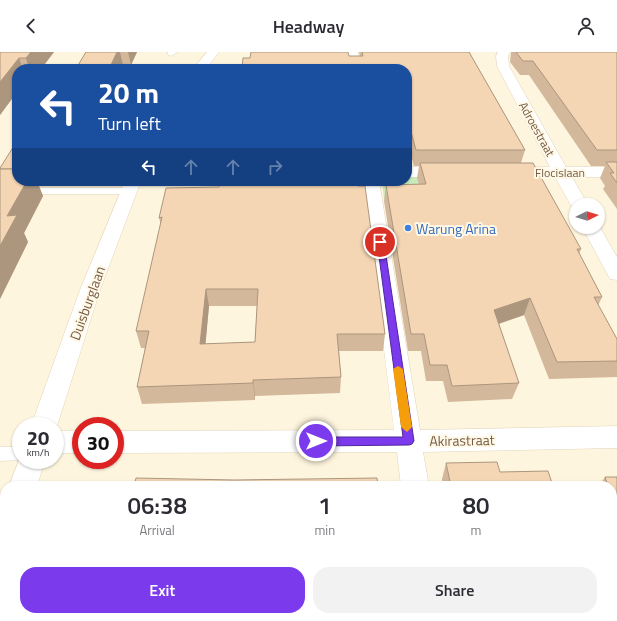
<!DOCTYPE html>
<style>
body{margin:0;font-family:"Titillium Web",sans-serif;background:#f2f2f3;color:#2b2b33;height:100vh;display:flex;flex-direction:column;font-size:15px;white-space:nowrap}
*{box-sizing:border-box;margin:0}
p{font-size:13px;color:#7c7c81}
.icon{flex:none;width:22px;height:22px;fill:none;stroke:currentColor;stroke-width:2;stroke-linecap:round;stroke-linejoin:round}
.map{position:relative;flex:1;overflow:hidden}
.panel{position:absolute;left:0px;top:429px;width:617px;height:140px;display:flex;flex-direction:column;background:#fff;border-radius:16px 16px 0 0;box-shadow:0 1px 3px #0004}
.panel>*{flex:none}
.top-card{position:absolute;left:12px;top:12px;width:400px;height:122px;border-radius:16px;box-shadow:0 1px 3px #0004;background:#1a4fa0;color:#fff;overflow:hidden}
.needle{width:26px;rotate:85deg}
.buttons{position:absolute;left:569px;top:146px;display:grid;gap:8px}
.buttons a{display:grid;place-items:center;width:36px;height:36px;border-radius:50%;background:#fff;box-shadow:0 1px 3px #0004;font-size:20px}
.speed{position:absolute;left:12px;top:365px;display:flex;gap:8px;font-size:20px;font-weight:700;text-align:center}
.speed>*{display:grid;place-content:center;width:52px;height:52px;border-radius:50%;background:#fff;box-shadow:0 1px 3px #0004;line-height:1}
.speed small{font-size:10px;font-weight:400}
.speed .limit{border:6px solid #d22;background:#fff;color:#111}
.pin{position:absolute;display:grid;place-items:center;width:34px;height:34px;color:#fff;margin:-17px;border:2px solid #fff;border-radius:50%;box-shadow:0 1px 4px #0007}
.me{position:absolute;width:44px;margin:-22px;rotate:90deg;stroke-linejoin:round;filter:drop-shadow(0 0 3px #0008)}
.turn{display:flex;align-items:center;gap:14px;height:84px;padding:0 20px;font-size:18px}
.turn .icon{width:52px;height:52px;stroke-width:2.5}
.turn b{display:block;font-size:28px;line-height:34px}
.lanes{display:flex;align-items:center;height:38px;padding:0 20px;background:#0003;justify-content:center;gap:20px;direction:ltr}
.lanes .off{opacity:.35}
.eta{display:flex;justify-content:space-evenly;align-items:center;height:68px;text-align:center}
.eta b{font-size:24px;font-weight:600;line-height:28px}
.primary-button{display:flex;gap:8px;margin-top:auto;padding:8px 20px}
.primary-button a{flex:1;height:46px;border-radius:16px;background:#7c3aed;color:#fff;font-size:16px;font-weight:600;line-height:46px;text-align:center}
.primary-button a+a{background:#f2f2f3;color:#2b2b33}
header{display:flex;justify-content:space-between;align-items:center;height:52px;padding:0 20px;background:#fff;font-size:18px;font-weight:600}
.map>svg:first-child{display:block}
</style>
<header><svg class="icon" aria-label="back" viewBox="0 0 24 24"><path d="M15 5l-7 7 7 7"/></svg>Headway<svg class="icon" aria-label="person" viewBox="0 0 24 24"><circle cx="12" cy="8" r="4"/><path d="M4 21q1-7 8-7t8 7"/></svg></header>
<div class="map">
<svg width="617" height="569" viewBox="0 0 617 569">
<rect width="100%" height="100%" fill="#fef5de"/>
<polygon fill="#c9ebbc" points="407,125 421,125 426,147 384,147 382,129 407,129"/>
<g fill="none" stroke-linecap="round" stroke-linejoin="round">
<g stroke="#e2d2ba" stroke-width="1">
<g id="lane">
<polygon points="168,0 178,0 171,4 167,2"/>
<polygon points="0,136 129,136 134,139 129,142 0,142"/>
<polygon points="0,395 21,395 21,408 23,408 0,409"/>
</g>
</g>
<g stroke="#e2d2ba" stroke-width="1">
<g id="street">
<polygon points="346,0 358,0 361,17 349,17"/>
<polygon points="498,0 510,0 508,4 509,14 566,115 617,115 617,125 572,125 588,153 576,153 576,157 573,157 555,125 508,125 502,123 500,120 502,117 508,115 550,115 497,14 496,4"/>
<polygon points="407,115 448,115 454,117 456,120 454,123 448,125 407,125"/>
<polygon points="363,129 379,129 420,378 617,374 617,396 423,400 429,434 401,434 397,400 115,401 115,379 394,378"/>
<polygon points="598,172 617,205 617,228 610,227 582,175 598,175"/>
<rect x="55" y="379" width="26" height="22"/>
<polygon points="418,564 450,564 451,569 419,569"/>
</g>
</g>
<g stroke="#e7d4b8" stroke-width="1">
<g id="secondary">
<polygon points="207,0 219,0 206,17 193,17"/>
<polygon points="125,129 141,129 100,238 57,374 55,377 55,374 31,374 80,238"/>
<polygon points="21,403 21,408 45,408 37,434 9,434"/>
<polygon points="5,473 5,514 0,516 0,475"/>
</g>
</g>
<use href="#lane" fill="#fff" fill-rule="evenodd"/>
<use href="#street" fill="#fff" fill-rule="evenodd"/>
<use href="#secondary" fill="#fff" fill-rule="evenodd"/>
</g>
<g fill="#d3b89b" fill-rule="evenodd">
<polygon points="0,0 54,0 41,17 17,17 17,40 0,63"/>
<polygon points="86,0 137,0 131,13 123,13 121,17 78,17 77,15"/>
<polygon points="359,0 469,0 525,98 521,111 581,197 579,202 602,245 598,254 617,287 617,325 549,327 524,263 499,272 519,331 512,347 448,350 443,329 426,329 421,299 408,299 384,149 386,133 419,132 417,126 419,114 414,114 407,87 407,17 349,4 360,4"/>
<polygon points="511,0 617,0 617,157 603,137 605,134 600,126 605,114 591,114 529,23 520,23 510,10"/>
<polygon points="17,129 50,129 47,134 39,134 43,144 24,181 28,190 0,247"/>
<path d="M219,135L385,282L383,299H339L341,325L340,341L255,344V348L142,352L137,335L145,296H141L136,279L161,173L159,166ZM209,254H257L255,290L205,292Z"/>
<polygon points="446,411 500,420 553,434 443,434 442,427"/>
<polygon points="605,425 617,425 617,500 612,487 612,434 599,434"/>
<polygon points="617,528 617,569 457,569 456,564 612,564 612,532"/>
</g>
<g fill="#ac967e">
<polygon points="31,0 54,0 41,17 29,17 26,6"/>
<polygon points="117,0 120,0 123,13 121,17 111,17 110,15"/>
<polygon points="128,0 137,0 131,13"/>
<polygon points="19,6 23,17 17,17 17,40 0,63 0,30"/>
<polygon points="27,129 37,129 43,144 24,181 28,190 0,247 0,194 7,164"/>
<polygon points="45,129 50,129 47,134"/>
<polygon points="206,237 209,254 204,309 200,292"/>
<polygon points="530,246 524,263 489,275 494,258"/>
<polygon points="253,328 255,344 255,348 253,331"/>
<rect x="197" y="564" width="6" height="5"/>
</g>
<g fill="#f5d6b4" stroke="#ac967e" fill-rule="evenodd">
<polygon points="0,0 31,0 26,6 19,6 0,30"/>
<polygon points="86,0 117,0 110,15 77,15"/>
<polygon points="251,0 348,0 349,4 363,4 362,0 469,0 525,98 416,98 409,72 407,72 407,17 242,17 243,6 250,6"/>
<polygon points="516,0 617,0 617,98 597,98 533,9 523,9"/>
<polygon points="17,89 17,117 0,117 0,116"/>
<polygon points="606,110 617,110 617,131 610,121 614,121"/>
<polygon points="420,111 533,111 581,197 577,197 602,245 594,245 617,287 617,309 557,310 530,246 494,258 519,331 452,334 447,313 430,313 424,282 411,282 386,133 426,132"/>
<polygon points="0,117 17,117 17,129 27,129 7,164 17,163 0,194"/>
<path d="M220,129H357L358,134H365L385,282H337L341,325L253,328V331L137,335L149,279H136L162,165L159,166L166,136L219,135ZM206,237H258L255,290L200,292Z"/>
<polygon points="497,410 500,420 548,419 553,434 451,434 446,411"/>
<polygon points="605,425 617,425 617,455 612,443 612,434 608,434"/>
<polygon points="136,426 234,428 377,426 378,434 134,434"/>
<polygon points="612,528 617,528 617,545 612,532"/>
<polygon points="612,554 617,554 617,569 466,569 465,564 612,564"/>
<polygon points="78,564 197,564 197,569 77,569"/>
<polygon points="298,564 414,564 415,569 298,569"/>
</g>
<polygon fill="#7c3aed" stroke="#51269a" points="377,189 384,190 414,389 412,392 409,393 316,394 312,393 311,389 312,386 316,385 403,385"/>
<polygon fill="#f59e0b" points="398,314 403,317 412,375 407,380 401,375 393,317"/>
<circle fill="#3f7fe0" stroke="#fff8e6" stroke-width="1.5" cx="408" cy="176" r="4"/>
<g text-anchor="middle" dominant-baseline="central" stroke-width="4" stroke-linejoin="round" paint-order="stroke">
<g font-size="12" fill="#755c45" stroke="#fff8e6">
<text transform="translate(537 77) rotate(61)">Adroestraat</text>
<text x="560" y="120">Flocislaan</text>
</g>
<g font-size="14" fill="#366cbe" stroke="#fff8e6" text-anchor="start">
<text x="416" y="176">Warung Arina</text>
</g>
<g font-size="14" fill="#755c45" stroke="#fff8e6">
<text transform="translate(87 251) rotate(-70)">Duisburglaan</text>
<text transform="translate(462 388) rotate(-1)">Akirastraat</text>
</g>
</g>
</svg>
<div class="buttons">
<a><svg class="needle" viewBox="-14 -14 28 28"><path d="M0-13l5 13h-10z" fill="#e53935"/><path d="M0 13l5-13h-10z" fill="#7c7c81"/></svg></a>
</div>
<div class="speed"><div>20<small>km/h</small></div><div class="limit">30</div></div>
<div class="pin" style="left:380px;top:190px;background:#d93025"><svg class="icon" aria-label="arrive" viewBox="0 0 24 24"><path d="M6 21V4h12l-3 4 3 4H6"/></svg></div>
<svg class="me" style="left:316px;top:389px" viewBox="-20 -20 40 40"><circle r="17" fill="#7c3aed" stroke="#fff" stroke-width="3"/><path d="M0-11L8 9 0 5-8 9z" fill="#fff"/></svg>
<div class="top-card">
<div class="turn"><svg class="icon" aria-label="left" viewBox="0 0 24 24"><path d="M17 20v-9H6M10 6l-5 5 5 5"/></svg><div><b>20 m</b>Turn left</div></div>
<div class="lanes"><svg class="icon" aria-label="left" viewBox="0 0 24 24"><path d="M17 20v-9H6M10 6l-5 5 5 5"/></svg><svg class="icon off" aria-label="ahead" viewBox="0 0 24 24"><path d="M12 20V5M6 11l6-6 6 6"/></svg><svg class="icon off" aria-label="ahead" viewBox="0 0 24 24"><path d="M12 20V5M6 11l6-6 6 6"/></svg><svg class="icon off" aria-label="right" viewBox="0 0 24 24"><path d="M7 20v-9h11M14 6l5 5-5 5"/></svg></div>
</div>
<section class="panel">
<div class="eta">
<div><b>06:38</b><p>Arrival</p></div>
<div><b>1</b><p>min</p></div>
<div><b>80</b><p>m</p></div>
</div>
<div class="primary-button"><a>Exit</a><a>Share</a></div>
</section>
</div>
